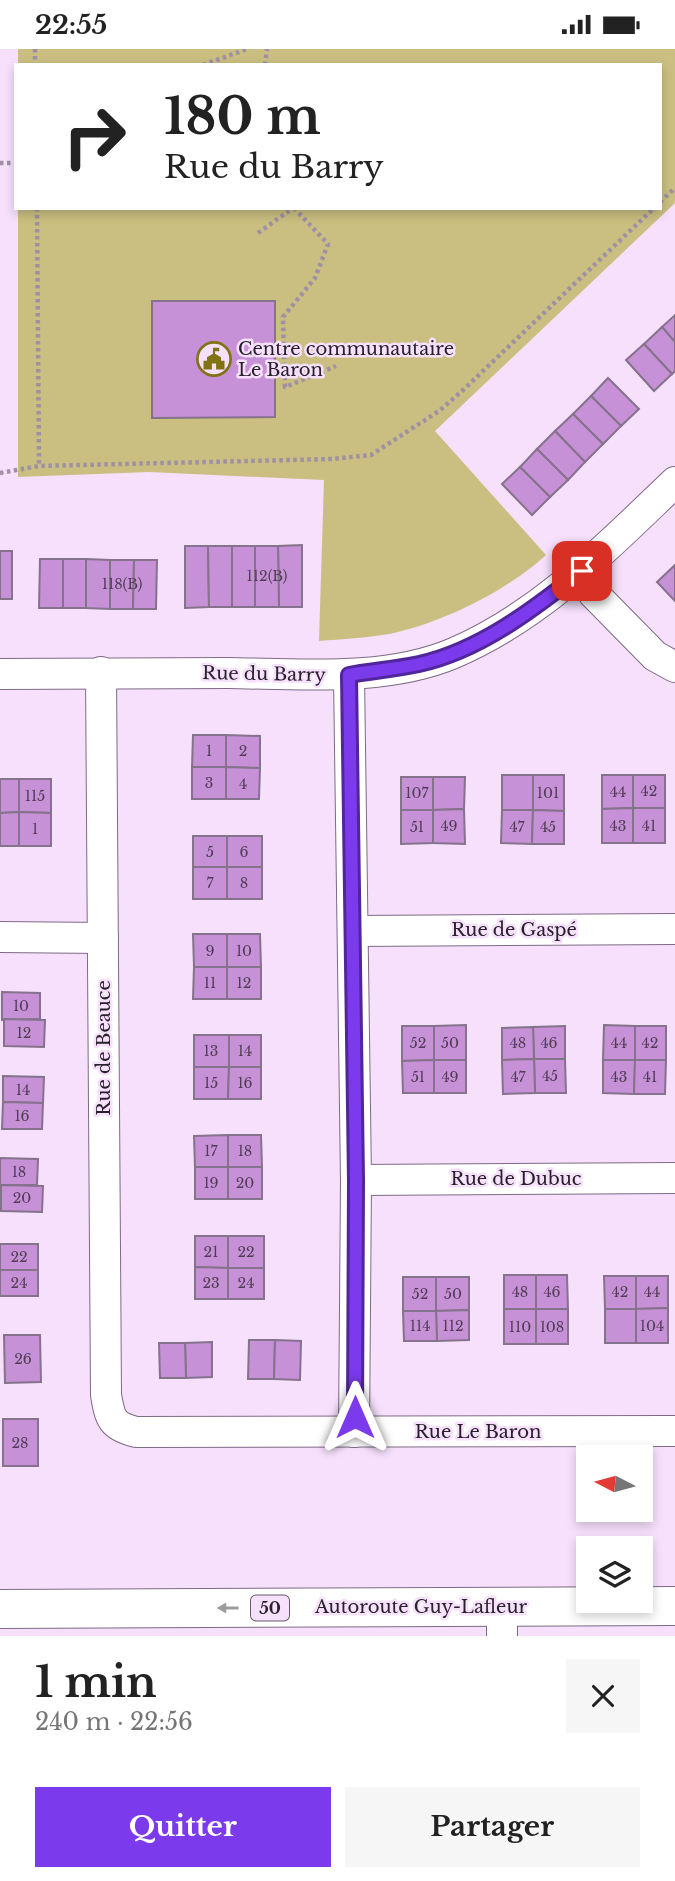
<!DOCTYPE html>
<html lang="fr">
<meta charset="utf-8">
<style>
body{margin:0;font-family:"Libre Baskerville",serif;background:#f6f6f6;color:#222;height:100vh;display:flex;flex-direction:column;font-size:26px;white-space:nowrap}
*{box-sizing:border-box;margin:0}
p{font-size:23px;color:#767676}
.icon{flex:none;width:38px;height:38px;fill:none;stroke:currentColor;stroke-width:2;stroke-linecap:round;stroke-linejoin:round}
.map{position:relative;height:1587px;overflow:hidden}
.side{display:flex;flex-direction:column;background:#fff;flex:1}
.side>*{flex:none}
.hud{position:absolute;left:14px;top:14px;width:648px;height:147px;border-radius:0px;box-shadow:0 4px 10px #0003;background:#fff;color:#222;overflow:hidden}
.needle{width:46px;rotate:276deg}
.controls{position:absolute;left:576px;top:1396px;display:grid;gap:14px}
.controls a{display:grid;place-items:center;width:77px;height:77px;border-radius:0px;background:#fff;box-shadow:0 4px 10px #0003;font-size:35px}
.pin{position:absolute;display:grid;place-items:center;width:60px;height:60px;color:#fff;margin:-30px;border-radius:14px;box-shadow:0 4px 10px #0006}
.me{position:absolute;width:77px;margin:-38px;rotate:0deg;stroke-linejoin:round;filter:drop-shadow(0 0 5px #0008)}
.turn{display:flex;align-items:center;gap:24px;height:147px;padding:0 35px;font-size:32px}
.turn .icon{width:91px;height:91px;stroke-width:2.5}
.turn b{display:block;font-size:49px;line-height:60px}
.round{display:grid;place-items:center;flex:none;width:74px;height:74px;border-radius:0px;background:#f6f6f6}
.summary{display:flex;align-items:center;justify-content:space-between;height:119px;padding:0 35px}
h1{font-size:42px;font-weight:700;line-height:52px}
.button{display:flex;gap:14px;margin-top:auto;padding:14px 35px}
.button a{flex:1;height:80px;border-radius:0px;background:#7c3aed;color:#fff;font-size:28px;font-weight:700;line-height:80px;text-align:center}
.button a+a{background:#f6f6f6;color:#222}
.status{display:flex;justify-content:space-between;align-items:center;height:49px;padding:0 35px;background:#fff;direction:ltr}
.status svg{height:19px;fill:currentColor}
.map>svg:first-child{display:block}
</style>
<div class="status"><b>22:55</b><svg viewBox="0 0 49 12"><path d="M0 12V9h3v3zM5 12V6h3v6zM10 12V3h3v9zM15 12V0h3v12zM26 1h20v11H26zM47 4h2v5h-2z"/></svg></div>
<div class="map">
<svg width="675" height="1587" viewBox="0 0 675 1587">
<rect width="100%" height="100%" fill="#f6e0fc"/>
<path fill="#cabf81" d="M18,0H675V154L435,382L546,506C507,542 440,575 389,585C366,589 342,590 319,592L324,431L149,423L18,428V159H660V16H18Z"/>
<g fill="#c791d7" stroke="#85728b" stroke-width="2">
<polygon points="152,252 275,252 275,368 152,369"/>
<polygon points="675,266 675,293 662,278"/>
<polygon points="662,278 675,293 675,322 672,325 644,295"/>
<polygon points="644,295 672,325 654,342 626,311"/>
<polygon points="608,329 639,360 621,377 591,347"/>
<polygon points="591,347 621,377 603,395 573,365"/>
<polygon points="573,365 603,395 585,413 555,382"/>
<polygon points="555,382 585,413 568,431 537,400"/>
<polygon points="537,400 568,431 550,448 520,418"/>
<polygon points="520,418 550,448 532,466 502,435"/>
<polygon points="302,496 302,558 279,558 278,497"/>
<polygon points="185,497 208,497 209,558 185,559"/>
<polygon points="208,497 232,497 232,558 209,558"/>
<rect x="232" y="497" width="23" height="61"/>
<polygon points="255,497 278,497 279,558 255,558"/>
<rect x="0" y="502" width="12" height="48"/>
<polygon points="40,510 63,510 63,559 39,559"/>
<rect x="63" y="510" width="23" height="49"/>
<polygon points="86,510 110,511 110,560 86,559"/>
<polygon points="110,511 134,511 133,560 110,560"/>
<polygon points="134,511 157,511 156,560 133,560"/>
<polygon points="675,516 675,552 657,533"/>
<polygon points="193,686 226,686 226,718 192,718"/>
<polygon points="226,686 260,687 260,719 226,718"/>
<rect x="192" y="718" width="34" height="32"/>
<polygon points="226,718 260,719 259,750 226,750"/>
<rect x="502" y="726" width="31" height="35"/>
<polygon points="533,726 564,726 564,762 533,761"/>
<polygon points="602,726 633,726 633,759 602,760"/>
<rect x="633" y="726" width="32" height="33"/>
<rect x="401" y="728" width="32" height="33"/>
<polygon points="433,728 465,728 464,760 433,761"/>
<polygon points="0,730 19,730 19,763 0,764"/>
<polygon points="19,730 51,730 51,764 19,763"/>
<rect x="633" y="759" width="32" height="35"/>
<polygon points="633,759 633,794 602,794 602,760"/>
<polygon points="464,760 465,795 433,794 433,761"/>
<polygon points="401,761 433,761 433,794 401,795"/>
<polygon points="502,761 533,761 532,795 501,794"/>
<polygon points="533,761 564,762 564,795 532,795"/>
<polygon points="19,763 51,764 51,797 19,797"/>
<polygon points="19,763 19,797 0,797 0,764"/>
<rect x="193" y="787" width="34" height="31"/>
<rect x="227" y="787" width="35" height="31"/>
<rect x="193" y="818" width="34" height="32"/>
<rect x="227" y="818" width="35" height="32"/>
<polygon points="193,885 227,885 227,918 194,918"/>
<polygon points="227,885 260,885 261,918 227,918"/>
<polygon points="194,918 227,918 227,950 193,950"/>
<rect x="227" y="918" width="34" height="32"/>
<polygon points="2,943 40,944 40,970 2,971"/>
<polygon points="4,970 45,971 44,998 4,997"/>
<polygon points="466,976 466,1011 434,1011 434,977"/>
<polygon points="604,976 635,977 635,1011 603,1011"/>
<polygon points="402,977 434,977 434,1011 402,1012"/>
<polygon points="565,977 565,1010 534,1010 533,978"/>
<rect x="635" y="977" width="31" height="34"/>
<polygon points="533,978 534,1010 502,1011 502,979"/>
<rect x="194" y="986" width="35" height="32"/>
<rect x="229" y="986" width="32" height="32"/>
<polygon points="534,1010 565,1010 566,1044 535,1044"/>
<polygon points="534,1010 535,1044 503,1045 502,1011"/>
<rect x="434" y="1011" width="32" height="33"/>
<polygon points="434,1011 434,1044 403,1044 402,1012"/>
<polygon points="603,1011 635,1011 634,1045 603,1044"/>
<polygon points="635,1011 666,1011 665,1045 634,1045"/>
<polygon points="194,1018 229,1018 228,1050 194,1050"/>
<polygon points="229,1018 261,1018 261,1050 228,1050"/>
<polygon points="3,1027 44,1028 43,1054 3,1053"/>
<polygon points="3,1053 43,1054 42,1080 2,1080"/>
<polygon points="228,1086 228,1118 195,1118 194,1087"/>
<polygon points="228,1086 261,1086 262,1118 228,1118"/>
<polygon points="0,1109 38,1110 37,1136 0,1136"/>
<rect x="195" y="1118" width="33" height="32"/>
<rect x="228" y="1118" width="34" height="32"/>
<polygon points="1,1136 43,1137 42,1163 1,1162"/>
<polygon points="195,1187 228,1187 228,1219 195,1218"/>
<rect x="228" y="1187" width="36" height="32"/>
<rect x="0" y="1195" width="38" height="26"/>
<polygon points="195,1218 228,1219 228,1250 195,1250"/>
<rect x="228" y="1219" width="36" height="31"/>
<rect x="0" y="1221" width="38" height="26"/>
<rect x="504" y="1226" width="32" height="34"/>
<polygon points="536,1226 567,1226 568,1260 536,1260"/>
<polygon points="604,1227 636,1227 636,1260 605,1260"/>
<polygon points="636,1227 668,1227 668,1259 636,1260"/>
<rect x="403" y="1228" width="33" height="34"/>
<polygon points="436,1228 469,1228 469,1261 436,1262"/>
<polygon points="668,1259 668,1294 636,1294 636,1260"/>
<rect x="504" y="1260" width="32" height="35"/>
<rect x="536" y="1260" width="32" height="35"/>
<rect x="605" y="1260" width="31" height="34"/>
<polygon points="469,1261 469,1291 437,1292 436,1262"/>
<polygon points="403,1262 436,1262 437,1292 404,1292"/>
<polygon points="4,1286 40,1286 41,1333 5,1334"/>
<polygon points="249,1291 275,1291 274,1330 248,1330"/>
<polygon points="275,1291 301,1292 300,1331 274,1330"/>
<polygon points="212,1293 212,1328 186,1329 185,1294"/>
<polygon points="159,1294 185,1294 186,1329 160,1329"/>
<rect x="3" y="1370" width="35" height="47"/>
</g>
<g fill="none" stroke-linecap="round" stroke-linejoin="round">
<g stroke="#7e6b84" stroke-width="32">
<g id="minor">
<polyline points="582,522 594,545 655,607 675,618"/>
<path d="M101,623L106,1346C110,1370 112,1377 136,1383L675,1382"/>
<path d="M0,625C76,624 152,624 228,624C301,625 386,633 454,604C542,566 607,498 675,433"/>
<polyline points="349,626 356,1131 354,1383"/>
<polyline points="354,882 675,880"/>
<polyline points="0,888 103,889"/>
<polyline points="356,1131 675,1129"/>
<polyline points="502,1587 502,1558"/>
</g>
</g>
<g stroke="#7e6b84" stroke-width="40">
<polyline id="highway" points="0,1560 675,1557"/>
</g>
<g stroke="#a090a4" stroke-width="4.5" stroke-dasharray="3.5 3.5" stroke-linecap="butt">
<polyline points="35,0 35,16"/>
<polyline points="203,16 247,0"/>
<polyline points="265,16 267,0"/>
<polyline points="0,114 16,114"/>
<polyline points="660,153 675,139"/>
<polyline points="37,159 39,417"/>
<polyline points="294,159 328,195 315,229 283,268 285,338 336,317"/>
<polyline points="258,184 293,159"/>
<polyline points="0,424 39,417 332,410 371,406 439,362 462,342 654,159"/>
</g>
<use href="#minor" stroke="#fff" stroke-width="30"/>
<use href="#highway" stroke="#fff" stroke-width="38"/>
</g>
<defs><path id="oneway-solid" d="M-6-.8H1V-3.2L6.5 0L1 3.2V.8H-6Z" transform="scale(1.75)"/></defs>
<use fill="#9e9b9f" href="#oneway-solid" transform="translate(228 1559) rotate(180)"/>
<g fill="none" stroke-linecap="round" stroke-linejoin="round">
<g stroke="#51269a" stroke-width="18">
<path id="route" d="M355,1368L356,1131L349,626C372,622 396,620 419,615C479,602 534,560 582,522"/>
</g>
<use href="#route" stroke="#7c3aed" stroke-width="12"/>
</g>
<defs>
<g id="civic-ring" transform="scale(1.75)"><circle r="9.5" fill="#f6e0fc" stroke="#817213" stroke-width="1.5"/><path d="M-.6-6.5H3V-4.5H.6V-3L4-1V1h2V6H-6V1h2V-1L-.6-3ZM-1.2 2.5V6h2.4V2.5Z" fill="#817213"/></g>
</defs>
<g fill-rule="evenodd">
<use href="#civic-ring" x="214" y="310"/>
</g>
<g text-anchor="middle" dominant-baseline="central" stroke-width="5" stroke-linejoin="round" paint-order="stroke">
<g font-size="14" fill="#503c55">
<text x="267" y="527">112(B)</text>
<text x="122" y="535">118(B)</text>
<text x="209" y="702">1</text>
<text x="243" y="702">2</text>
<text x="209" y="734">3</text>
<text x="243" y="735">4</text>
<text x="649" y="742">42</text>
<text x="618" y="743">44</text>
<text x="417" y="744">107</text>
<text x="548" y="744">101</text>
<text x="35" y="747">115</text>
<text x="449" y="777">49</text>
<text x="618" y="777">43</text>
<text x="649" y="777">41</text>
<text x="417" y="778">51</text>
<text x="517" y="778">47</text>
<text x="548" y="778">45</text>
<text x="35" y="780">1</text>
<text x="210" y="803">5</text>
<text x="244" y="803">6</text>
<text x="210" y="834">7</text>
<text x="244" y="834">8</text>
<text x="210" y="902">9</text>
<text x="244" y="902">10</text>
<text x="210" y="934">11</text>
<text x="244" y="934">12</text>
<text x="21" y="957">10</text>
<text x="24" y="984">12</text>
<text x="418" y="994">52</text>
<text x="450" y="994">50</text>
<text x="518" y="994">48</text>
<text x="549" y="994">46</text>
<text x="619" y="994">44</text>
<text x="650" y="994">42</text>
<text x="211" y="1002">13</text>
<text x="245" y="1002">14</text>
<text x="550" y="1027">45</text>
<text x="418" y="1028">51</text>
<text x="450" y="1028">49</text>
<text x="518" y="1028">47</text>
<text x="619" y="1028">43</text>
<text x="650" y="1028">41</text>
<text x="211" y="1034">15</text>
<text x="245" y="1034">16</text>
<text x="23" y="1041">14</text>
<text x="22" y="1067">16</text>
<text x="211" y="1102">17</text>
<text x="245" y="1102">18</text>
<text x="19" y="1123">18</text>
<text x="211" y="1134">19</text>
<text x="245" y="1134">20</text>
<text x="22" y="1149">20</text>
<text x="211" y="1203">21</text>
<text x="246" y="1203">22</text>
<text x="19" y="1208">22</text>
<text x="19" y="1234">24</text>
<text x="211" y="1234">23</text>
<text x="246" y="1234">24</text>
<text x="520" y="1243">48</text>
<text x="552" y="1243">46</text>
<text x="620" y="1243">42</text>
<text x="652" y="1243">44</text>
<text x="420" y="1245">52</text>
<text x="453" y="1245">50</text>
<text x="420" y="1277">114</text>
<text x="453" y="1277">112</text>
<text x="652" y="1277">104</text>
<text x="520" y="1278">110</text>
<text x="552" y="1278">108</text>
<text x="23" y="1310">26</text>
<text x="20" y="1394">28</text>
</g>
<rect fill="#f6e0fc" stroke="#665a69" stroke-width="2" x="251" y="1546.5" width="38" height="25" rx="5"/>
<g font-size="16" font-weight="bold" fill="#28202a">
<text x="270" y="1559">50</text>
</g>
<g font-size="18" fill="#28202a" stroke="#f6e0fc" text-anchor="start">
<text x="238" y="300">Centre communautaire<tspan x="238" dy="21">Le Baron</tspan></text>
</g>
<g font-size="18" fill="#28202a" stroke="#f6e0fc">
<text transform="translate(264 625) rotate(1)">Rue du Barry</text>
<text x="514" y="881">Rue de Gaspé</text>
<text transform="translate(104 999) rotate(-90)">Rue de Beauce</text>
<text x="516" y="1130">Rue de Dubuc</text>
<text x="478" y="1383">Rue Le Baron</text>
<text x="421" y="1558">Autoroute Guy-Lafleur</text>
</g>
</g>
</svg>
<div class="controls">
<a><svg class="needle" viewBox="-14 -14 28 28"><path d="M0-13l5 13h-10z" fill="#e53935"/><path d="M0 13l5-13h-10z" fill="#767676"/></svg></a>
<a><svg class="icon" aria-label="layers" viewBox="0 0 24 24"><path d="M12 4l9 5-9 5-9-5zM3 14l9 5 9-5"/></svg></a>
</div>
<div class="pin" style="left:582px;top:522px;background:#d93025"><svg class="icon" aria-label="arrive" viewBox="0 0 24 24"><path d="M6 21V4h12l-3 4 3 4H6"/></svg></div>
<svg class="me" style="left:355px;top:1368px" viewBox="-20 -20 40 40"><path d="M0-17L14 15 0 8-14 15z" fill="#7c3aed" stroke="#fff" stroke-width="4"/></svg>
<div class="hud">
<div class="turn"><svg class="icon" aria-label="right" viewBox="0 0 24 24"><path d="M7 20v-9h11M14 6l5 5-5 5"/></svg><div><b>180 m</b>Rue du Barry</div></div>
</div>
</div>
<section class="side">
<div class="summary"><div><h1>1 min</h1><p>240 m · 22:56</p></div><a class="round"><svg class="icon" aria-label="close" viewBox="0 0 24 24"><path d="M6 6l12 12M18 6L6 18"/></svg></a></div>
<div class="button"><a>Quitter</a><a>Partager</a></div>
</section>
